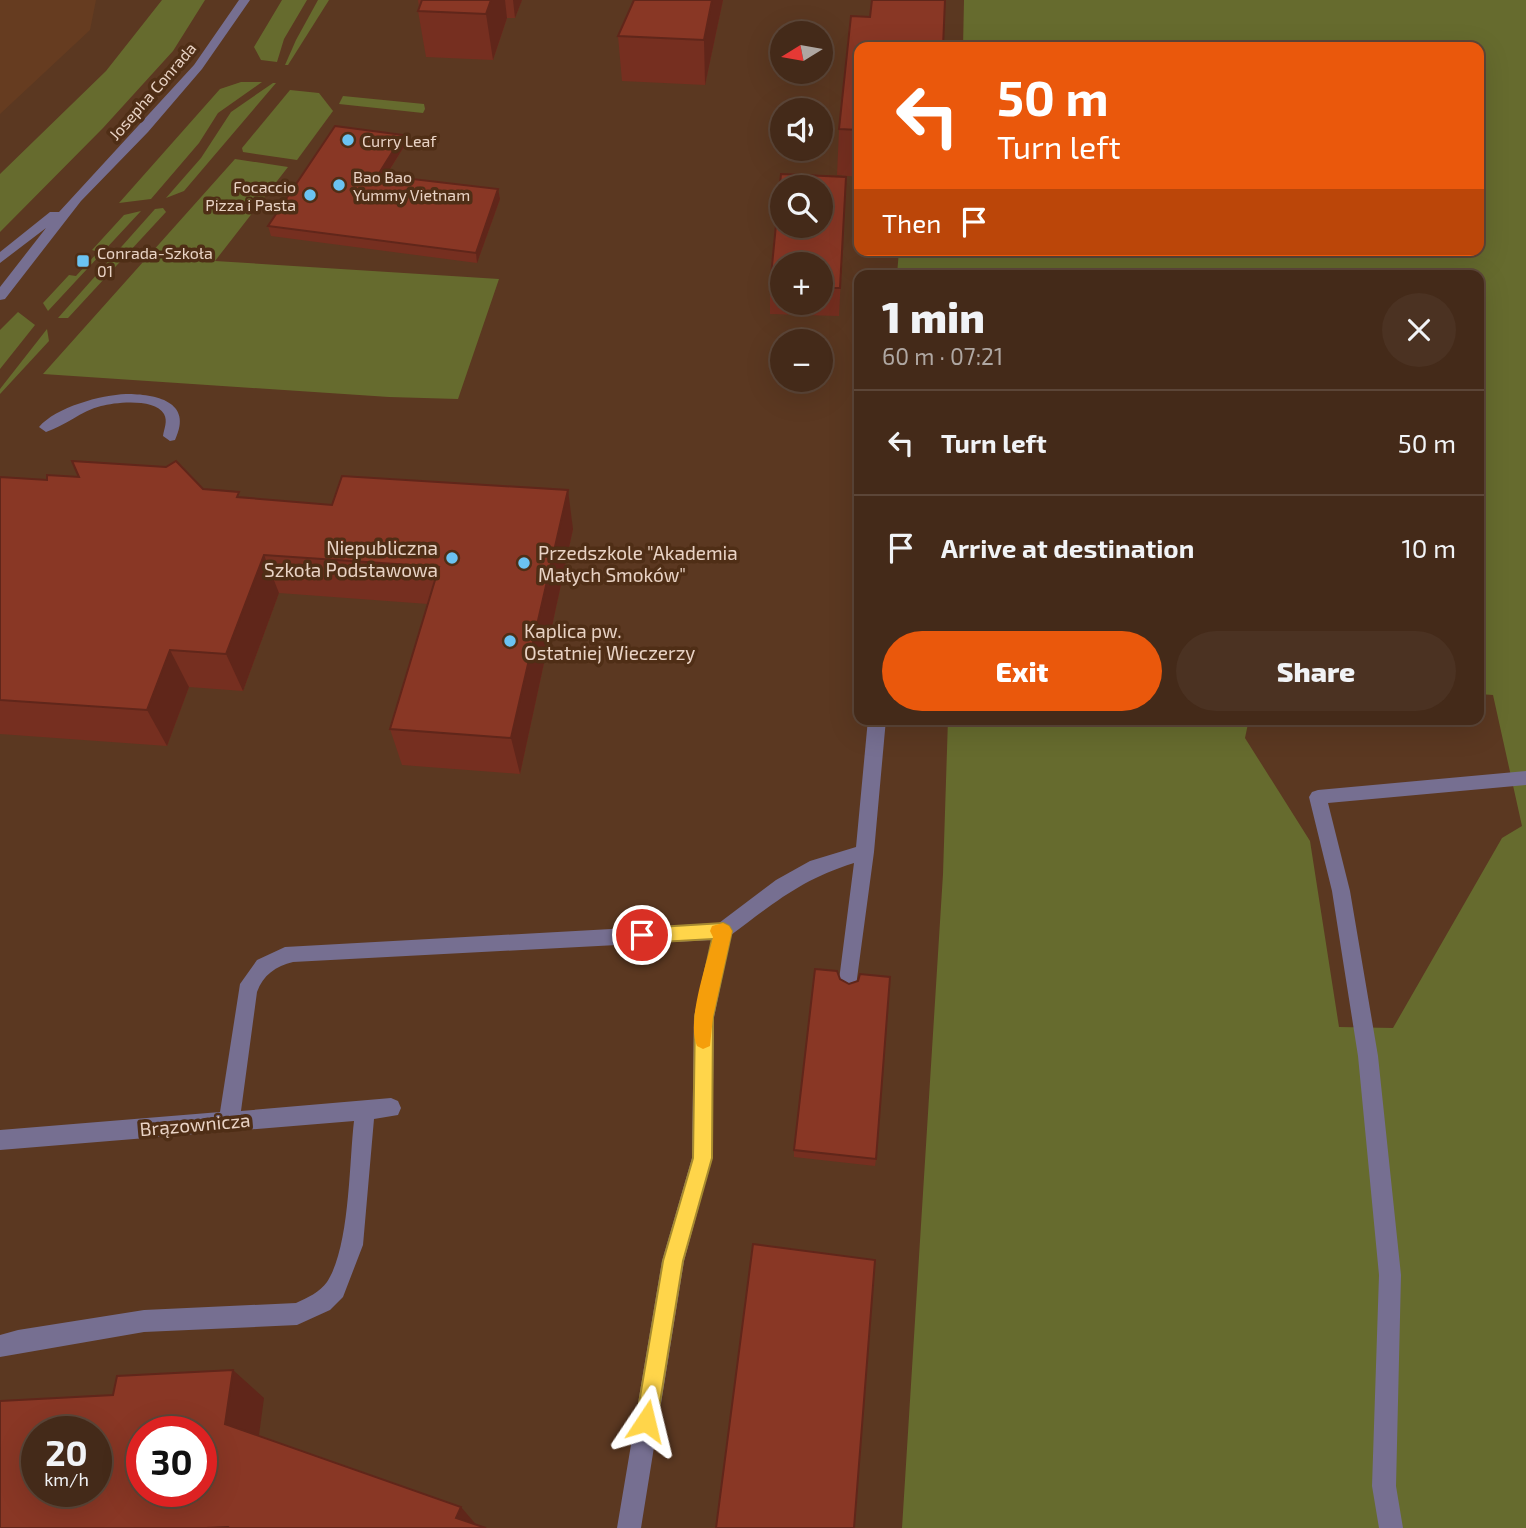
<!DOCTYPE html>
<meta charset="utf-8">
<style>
body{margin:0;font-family:"Exo 2",sans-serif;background:#4b3222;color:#f1f3f6;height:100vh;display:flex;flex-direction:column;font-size:26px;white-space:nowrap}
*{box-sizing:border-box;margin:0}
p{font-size:23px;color:#afa7a2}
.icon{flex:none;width:38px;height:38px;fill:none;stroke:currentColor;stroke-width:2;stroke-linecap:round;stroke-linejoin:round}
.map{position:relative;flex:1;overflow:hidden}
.drawer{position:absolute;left:854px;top:270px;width:630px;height:455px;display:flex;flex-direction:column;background:#442a19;border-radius:14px;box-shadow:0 7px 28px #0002,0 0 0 2px #5c4638}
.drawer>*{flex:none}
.banner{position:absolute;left:854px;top:42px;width:630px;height:214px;border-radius:14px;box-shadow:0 7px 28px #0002,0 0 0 2px #5c4638;background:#ea580c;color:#fff;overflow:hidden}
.needle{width:46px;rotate:259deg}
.controls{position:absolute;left:770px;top:21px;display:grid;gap:14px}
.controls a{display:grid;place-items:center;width:63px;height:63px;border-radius:50%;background:#442a19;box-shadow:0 7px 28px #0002,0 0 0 2px #5c4638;font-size:35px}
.speed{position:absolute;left:21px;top:1416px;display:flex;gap:14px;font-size:35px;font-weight:700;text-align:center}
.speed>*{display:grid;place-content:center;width:91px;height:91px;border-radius:50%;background:#442a19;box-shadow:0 7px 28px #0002,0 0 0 2px #5c4638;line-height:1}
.speed small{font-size:18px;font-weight:400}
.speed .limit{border:10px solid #d22;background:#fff;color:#111}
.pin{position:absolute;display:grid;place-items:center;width:60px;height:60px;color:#fff;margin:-30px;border:4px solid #fff;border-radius:50%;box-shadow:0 2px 7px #0007}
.me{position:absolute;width:77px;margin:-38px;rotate:10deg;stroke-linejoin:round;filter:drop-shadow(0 0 5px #0008)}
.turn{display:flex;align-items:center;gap:24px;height:147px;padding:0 28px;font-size:32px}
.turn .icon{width:91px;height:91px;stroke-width:2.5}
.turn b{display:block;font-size:49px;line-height:60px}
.then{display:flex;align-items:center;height:66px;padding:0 28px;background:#0003;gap:14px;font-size:26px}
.round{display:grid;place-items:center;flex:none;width:74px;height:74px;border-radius:37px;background:#4b3222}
.headline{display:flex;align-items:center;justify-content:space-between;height:119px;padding:0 28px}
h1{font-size:42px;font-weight:800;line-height:52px}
.action{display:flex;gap:14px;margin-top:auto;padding:14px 28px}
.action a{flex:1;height:80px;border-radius:42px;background:#ea580c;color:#fff;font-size:28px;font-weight:800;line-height:80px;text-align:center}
.action a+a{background:#4b3222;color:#f1f3f6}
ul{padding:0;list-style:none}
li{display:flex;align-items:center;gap:21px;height:105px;padding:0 28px;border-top:2px solid #5c4638}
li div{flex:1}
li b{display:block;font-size:26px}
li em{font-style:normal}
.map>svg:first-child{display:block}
</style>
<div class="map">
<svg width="1526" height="1528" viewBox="0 0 1526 1528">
<rect width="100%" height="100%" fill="#5b3821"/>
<polygon fill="#663c20" points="0,0 96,0 90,30 0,114"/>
<g fill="#666b2e">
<polygon points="162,0 205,0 173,51 103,128 0,232 0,174 106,71"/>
<polygon points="282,0 307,0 284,39 277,62 261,60 254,47"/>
<polygon points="318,0 329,0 288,65 285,65 296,40"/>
<polygon points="964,0 1526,0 1526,1528 902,1528 943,874 948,719 1249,719 1245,738 1310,841 1339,1027 1393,1028 1502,838 1522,826 1493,695 1479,694 1479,275 897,275 899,250 1479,250 1479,47 963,47"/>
<polygon points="241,82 262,82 218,113 199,143 151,199 119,203 220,89"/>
<polygon points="273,83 276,83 184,191 166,198 201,158 231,112"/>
<polygon points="290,90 319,93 333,111 297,160 243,152 242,148"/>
<polygon points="343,96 424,104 425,109 423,113 339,104"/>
<polygon points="235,159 288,167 215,261 499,279 458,399 389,397 43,374"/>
<polygon points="163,208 166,212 68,318 58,318 155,209"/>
<polygon points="141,211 48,311 43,303 69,275 76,276 98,252 92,250 124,215"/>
<polygon points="18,312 35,325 0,369 0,330"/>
<polygon points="47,329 49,341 0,394 0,389"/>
</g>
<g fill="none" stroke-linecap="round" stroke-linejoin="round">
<g fill="#766f91" fill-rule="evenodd">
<polygon points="239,0 250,0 202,69 148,132 81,201 5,299 0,300 0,287 46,228 0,263 0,252 50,212 59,212 194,65"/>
<path d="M126,394C155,394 194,401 175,440L170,441L163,436C164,429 168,421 164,414C155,398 116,402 101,406C81,411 65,426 46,432L39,427C56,407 101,395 126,394Z"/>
<path d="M868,719H886L874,852L856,986L849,989L842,986L839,980L854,863C802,879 774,903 731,935L714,1017L712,1158L684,1261L641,1528H617L662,1261L692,1158L694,1017L712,940L293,962C276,966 263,975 257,992L241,1111L391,1098L398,1101L401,1108L398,1115L374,1119L363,1245L343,1297L330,1310L297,1325L144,1332L0,1357V1335L18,1330L144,1310L296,1303C307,1298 320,1292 327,1282C350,1247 349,1163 354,1121L0,1150V1130L220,1112L240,984L257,960L285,947L719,923L776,880L810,861L856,847Z"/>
<polygon points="1526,771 1526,785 1328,803 1350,891 1378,1056 1401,1275 1396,1486 1403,1528 1379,1528 1372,1486 1379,1275 1358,1056 1332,891 1309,797 1312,792 1318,790"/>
</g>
</g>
<g fill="#762f20" fill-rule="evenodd">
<polygon points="418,0 522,0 515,18 507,18 493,60 426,57 418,11 419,7"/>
<polygon points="634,0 723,0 705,85 622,81 618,36"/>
<polygon points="872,0 945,0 943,47 859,47 859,177 837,175 839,129 851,16 870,17"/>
<polygon points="403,135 405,145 386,176 498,189 500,199 477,263 271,236 268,226"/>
<path d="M781,174L846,177L839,316L770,314V286ZM782,187H821V226H782ZM782,264H821V303H782Z"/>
<polygon points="0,477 47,480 79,477 203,489 241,498 573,529 520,774 402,765 390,729 428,604 279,593 243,691 189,687 167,746 0,734"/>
<polygon points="794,1150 876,1159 875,1166 794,1157"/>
</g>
<g fill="#60261a">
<polygon points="491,0 505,0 507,18 493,60 486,14"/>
<polygon points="513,0 522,0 515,18"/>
<polygon points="712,0 723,0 705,85 704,40"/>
<polygon points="403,135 405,145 380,185 378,175"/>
<polygon points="498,189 500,199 477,263 476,253"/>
<polygon points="568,490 573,529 520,774 511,738"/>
<polygon points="264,555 279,593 243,691 226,654"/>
<polygon points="170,650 189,687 167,746 147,710"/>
<polygon points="233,1370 264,1398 257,1450 225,1424"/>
<polygon points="461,1507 479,1528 456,1518"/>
</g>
<g fill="#893725" stroke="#60261a" stroke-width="2" fill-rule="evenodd">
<polygon points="422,0 491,0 486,14 418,11"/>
<polygon points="634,0 712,0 704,40 618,36"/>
<polygon points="872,0 945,0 943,47 859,47 859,130 839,129 851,16 870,17"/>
<polygon points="335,126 403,135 378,175 498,189 476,253 268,226"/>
<path d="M781,174L846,177L840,288H821V264H782V286H770ZM782,187H821V226H782Z"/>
<polygon points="72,461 166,467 176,461 203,489 239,492 237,497 332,505 342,476 568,490 511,738 390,729 439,567 264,555 226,654 170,650 147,710 0,700 0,477 47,480 47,475 79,477"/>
<polygon points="815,969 837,971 840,979 849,984 858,981 860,974 890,977 876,1159 794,1150"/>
<polygon points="753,1244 875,1260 854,1528 716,1528"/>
<path d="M233,1370L225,1424L461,1507L456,1518L486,1528H226L227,1527L206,1528H0V1401L113,1395L117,1376ZM37,1432H96V1491H37ZM142,1432H201V1491H142Z"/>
</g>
<polygon fill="#ffd54a" stroke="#a68a30" stroke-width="2" points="723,923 729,926 732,931 713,1017 712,1158 683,1261 657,1421 654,1429 646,1432 639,1429 636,1421 663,1261 693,1158 695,1017 712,939 642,943 636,941 634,935 636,930 642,928"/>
<path fill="#f59e0b" d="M723,923L729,926L732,931L713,1017L710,1046L703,1049L697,1046C686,1022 707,963 713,937L710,931L712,926Z"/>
<g fill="#6bc3f2" stroke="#4f2e16" stroke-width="2.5">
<circle cx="348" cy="140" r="7"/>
<circle cx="339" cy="185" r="7"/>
<circle cx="310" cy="195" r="7"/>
<rect x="76" y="254" width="14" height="14" rx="3.5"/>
<circle cx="452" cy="558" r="7"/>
<circle cx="524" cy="563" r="7"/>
<circle cx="510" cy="641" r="7"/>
</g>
<g text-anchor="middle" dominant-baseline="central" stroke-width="7" stroke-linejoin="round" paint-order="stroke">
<g font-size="16" fill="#e9d3c5" stroke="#4f2e16">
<text transform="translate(152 91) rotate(-49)">Josepha Conrada</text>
</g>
<g font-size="16" fill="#e9d3c5" stroke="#4f2e16" text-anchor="start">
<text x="362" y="140">Curry Leaf</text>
<text x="353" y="176">Bao Bao<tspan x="353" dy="18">Yummy Vietnam</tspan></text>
<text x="296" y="186" text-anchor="end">Focaccio<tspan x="296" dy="18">Pizza i Pasta</tspan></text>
<text x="97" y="252">Conrada-Szkoła<tspan x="97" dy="18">01</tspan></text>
</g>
<g font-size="19" fill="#e9d3c5" stroke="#4f2e16" text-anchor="start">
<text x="438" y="547" text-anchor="end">Niepubliczna<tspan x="438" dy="22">Szkoła Podstawowa</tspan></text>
<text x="538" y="552">Przedszkole "Akademia<tspan x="538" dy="22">Małych Smoków"</tspan></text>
<text x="524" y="630">Kaplica pw.<tspan x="524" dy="22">Ostatniej Wieczerzy</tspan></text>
</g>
<g font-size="19" fill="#e9d3c5" stroke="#4f2e16">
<text transform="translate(195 1124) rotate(-5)">Brązownicza</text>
</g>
</g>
</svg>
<div class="controls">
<a><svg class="needle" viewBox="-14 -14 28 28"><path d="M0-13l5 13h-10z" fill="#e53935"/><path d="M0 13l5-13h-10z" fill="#afa7a2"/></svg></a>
<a><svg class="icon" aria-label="sound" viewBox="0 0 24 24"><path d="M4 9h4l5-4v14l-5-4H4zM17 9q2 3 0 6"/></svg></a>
<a><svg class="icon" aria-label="search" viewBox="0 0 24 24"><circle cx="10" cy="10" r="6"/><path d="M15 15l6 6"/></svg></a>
<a>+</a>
<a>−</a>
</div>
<div class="speed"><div>20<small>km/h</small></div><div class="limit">30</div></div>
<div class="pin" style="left:642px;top:935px;background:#d93025"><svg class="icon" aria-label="arrive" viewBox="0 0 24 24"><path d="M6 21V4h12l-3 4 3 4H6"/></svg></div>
<svg class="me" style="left:646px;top:1421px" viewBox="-20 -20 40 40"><path d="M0-17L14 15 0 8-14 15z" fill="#ffd54a" stroke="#fff" stroke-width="4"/></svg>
<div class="banner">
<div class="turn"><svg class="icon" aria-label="left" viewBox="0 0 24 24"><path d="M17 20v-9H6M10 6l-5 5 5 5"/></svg><div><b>50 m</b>Turn left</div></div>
<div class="then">Then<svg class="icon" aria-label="arrive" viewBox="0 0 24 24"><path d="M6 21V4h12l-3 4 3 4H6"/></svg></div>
</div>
<section class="drawer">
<div class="headline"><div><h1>1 min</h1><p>60 m · 07:21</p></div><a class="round"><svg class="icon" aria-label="close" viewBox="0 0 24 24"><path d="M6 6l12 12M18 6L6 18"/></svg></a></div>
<ul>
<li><svg class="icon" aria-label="left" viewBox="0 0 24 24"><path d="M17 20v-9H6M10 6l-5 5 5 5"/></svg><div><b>Turn left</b></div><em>50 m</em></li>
<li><svg class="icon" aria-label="arrive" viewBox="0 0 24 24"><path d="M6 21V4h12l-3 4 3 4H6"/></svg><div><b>Arrive at destination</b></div><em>10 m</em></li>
</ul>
<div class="action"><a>Exit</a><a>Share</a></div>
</section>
</div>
